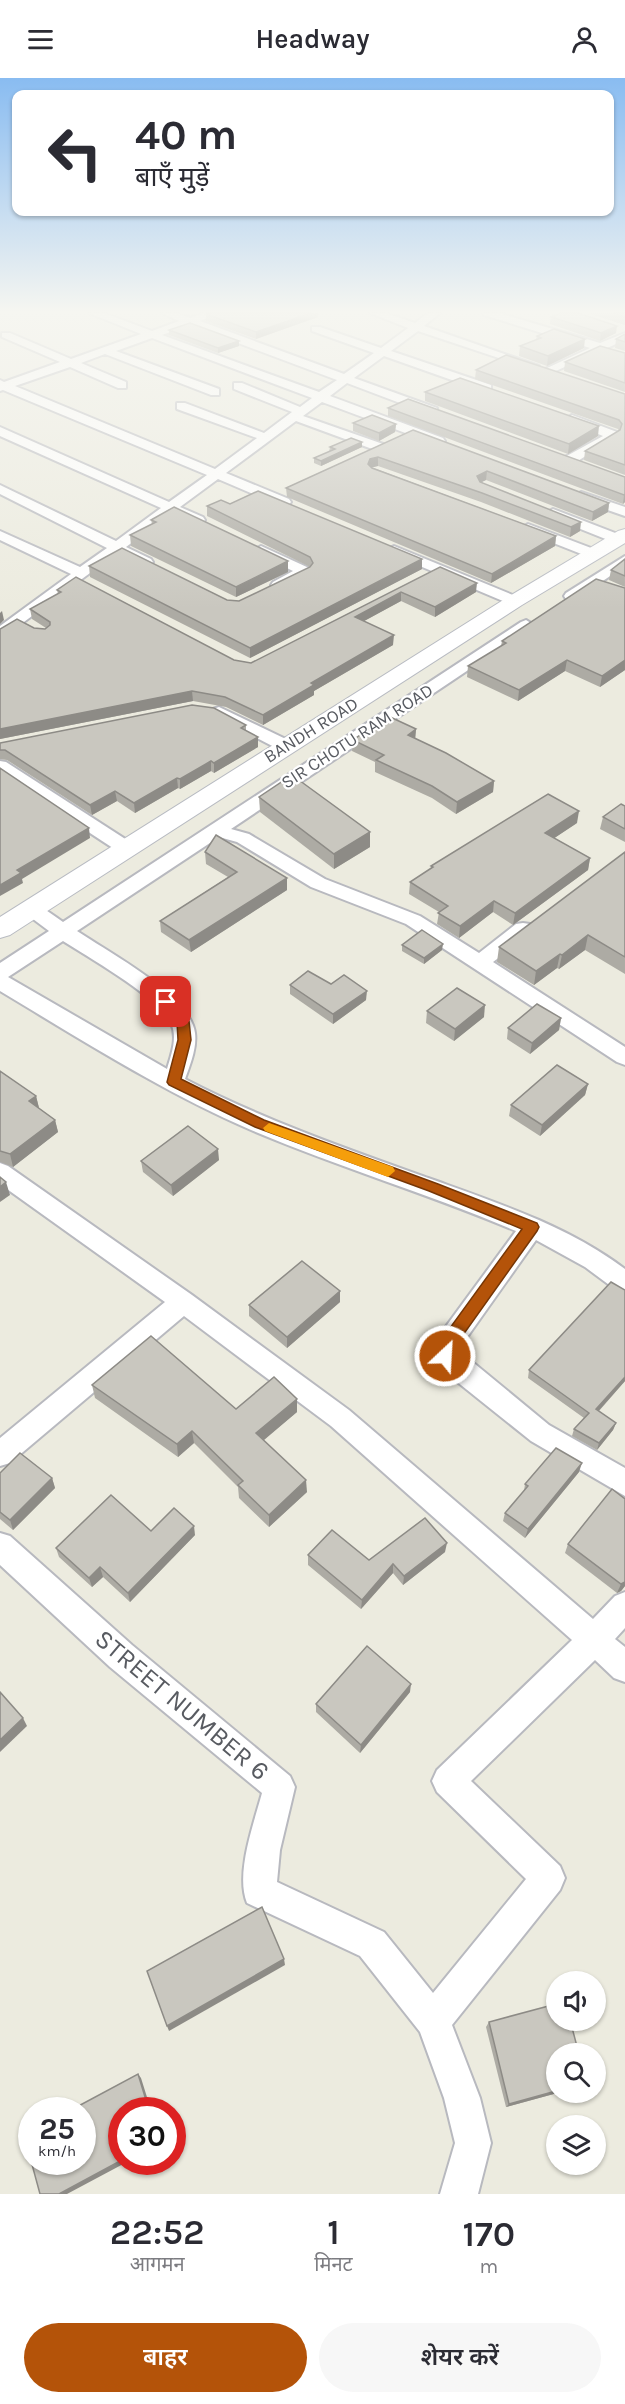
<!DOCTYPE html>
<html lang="hi">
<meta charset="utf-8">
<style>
body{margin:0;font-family:Karla,"Noto Sans Devanagari",sans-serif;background:#f7f7f7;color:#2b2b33;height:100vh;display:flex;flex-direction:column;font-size:22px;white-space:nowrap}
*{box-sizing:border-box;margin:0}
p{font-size:20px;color:#7c7c81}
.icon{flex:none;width:33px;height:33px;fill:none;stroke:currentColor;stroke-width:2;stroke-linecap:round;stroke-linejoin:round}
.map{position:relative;height:2116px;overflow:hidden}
.sheet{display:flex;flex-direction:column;background:#fff;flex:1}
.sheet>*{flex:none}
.guide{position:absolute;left:12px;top:12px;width:602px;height:126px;border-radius:12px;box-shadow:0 2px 4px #0004;background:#fff;color:#2b2b33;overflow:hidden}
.fabs{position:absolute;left:546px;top:1893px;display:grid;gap:12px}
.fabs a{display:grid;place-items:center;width:60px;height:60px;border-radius:50%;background:#fff;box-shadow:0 2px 4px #0004;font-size:30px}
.speed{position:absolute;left:18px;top:2019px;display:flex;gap:12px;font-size:30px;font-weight:700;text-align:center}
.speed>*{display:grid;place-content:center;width:78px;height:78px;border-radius:50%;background:#fff;box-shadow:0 2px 4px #0004;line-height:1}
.speed small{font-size:15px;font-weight:400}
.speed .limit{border:9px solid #d22;background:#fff;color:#111}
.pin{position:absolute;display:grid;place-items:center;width:51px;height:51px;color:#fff;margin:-26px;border-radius:12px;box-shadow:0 3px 9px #0006}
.me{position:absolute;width:66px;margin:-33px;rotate:25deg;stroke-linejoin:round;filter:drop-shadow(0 0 4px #0008)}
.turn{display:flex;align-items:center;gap:21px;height:126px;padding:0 24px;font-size:27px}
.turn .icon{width:78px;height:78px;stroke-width:2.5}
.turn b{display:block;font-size:42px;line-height:51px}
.eta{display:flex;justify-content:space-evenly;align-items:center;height:102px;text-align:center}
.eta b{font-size:36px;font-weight:600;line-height:42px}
.button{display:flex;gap:12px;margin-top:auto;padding:12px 24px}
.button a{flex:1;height:69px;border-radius:36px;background:#b45309;color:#fff;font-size:24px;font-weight:600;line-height:69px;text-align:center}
.button a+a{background:#f7f7f7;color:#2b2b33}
header{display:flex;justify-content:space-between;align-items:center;height:78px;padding:0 24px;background:#fff;font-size:27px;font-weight:600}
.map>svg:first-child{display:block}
</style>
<header><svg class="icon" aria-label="menu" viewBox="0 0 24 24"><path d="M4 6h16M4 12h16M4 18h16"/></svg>Headway<svg class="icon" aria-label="person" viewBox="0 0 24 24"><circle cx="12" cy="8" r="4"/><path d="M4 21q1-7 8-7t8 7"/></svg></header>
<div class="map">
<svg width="625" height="2116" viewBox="0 0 625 2116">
<rect width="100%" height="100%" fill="#ecebdf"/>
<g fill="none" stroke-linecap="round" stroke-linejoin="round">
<g stroke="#b8b9bf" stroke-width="4">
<g id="street">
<path d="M89,235H104L152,253L179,243L162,235H177L190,240L204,235H219L200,243L344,296L374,275L312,253V249H320L381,270L408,250L370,235H385L415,245L428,235H440L424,248L539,288L533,291L529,290L418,253L391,273L491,307V313H483L384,278L354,300L437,330V336H429L347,305L330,318L443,360L445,363L443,366H435L322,324L303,338L383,366L385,369L383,372H375L296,343L226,395L289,421L291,424L289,427H279L218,401L180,429L203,439L205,442L203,445H193L172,435L126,469L151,481L153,484L151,487H141L117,475L5,558L0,560V548L71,496L0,462V453L80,489L107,470L0,416V407L116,463L161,430L0,358V349L169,424L207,397L3,312L0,313V302L4,304L60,284L2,259V255H10L71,281L141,256ZM190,247L337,302L319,314L162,257ZM152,260L312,320L300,329L242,305H234V311L292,334L264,355L185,325H177V331L257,360L215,391L15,308L70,289L118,310H126V304L81,285L105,276L211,317H219V311L116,273Z"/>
<polygon points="483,235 499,235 600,265 625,255 625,262 549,296 543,293 545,291 590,270 484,237"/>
<polygon points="572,337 617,354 619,357 573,386 563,386 562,383 563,380 603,358 568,344 566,341"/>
<polygon points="581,414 625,429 625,438 576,421 574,418"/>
<polygon points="553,431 623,458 625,461 618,465 613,464 548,438 546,435"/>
<polygon points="528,446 599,473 601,476 594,480 589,479 523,453 521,450"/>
<polygon points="261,468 309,490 311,493 283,510 273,510 271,507 273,504 293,493 256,475 254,472"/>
<polygon points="394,468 520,520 522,523 515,527 510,526 389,475 387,472"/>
<polygon points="625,478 625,488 576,521 566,521 564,518 566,515"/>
<path d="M526,542L534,547L531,550L231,751L249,756L325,801L420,838L479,875L516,846L523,845L530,846L533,851L530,856L493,884L625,969V987L617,984L406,846L311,809L237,764L219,759L77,853C108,874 190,917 195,955C197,970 190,987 185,1001C264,1042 347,1071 431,1101C498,1125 568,1148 625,1191V1215L616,1212L585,1189L536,1162L458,1272L549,1347L625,1390V1418L531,1363L436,1287C431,1277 431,1272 436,1262L516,1153C429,1116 338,1089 251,1052C163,1014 82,962 0,913V885L49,853L21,832L24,828C39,824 51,836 63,844L521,544ZM63,863C88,879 160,920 171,945C178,960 171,977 167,991L8,899Z"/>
<polygon points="219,629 292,664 294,668 292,672 280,672 213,637 211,634 213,631"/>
<polygon points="0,683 6,684 133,766 135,770 133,774 119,774 0,696"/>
<path d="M0,1085L8,1088L192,1217L349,1332L593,1541L615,1518L625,1514V1550L615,1561L625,1569V1604L614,1600L595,1582L471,1703L560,1788L565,1800L560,1812L452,1947L480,2020L491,2065L478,2116H440L455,2065L444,2020L420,1954L360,1878L247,1825C235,1796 254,1745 262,1715L110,1589L0,1487V1455L10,1458L132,1567L290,1698L295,1709L280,1772L277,1804L384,1854L433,1915L526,1801L437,1714L432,1703L437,1692L572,1562L331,1348L184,1238L10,1385L0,1388V1360L165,1224L0,1106Z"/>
</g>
</g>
<g stroke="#b8bbc2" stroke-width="2">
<polygon id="secondary" points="625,451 625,465 522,527 10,857 0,860 0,839 508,519 618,453"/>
</g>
<use href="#street" fill="#fff" fill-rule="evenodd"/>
<use href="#secondary" fill="#fff" fill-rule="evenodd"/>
</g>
<g fill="#adaba4">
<polygon points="209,235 318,235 318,239 256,261 206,243 206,236"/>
<polygon points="587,235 625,235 625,247"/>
<polygon points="551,239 616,255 600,263 550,246"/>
<polygon points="169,252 239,268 218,275 169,257"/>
<polygon points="625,256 625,273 615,270 616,261"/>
<polygon points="537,258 584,270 547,288 519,278 520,268 536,261"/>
<polygon points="625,275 625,314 564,293 565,284"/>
<polygon points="476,292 625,316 625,397 584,382 585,373 619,353 618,351 475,301"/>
<polygon points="425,314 598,358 568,376 425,323"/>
<polygon points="388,330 625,399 625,424 623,426 388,338"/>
<polygon points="353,345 396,346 395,354 379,363 353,353"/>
<polygon points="413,352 609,425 608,434 592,443 486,402 481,404 580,453 570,459 481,424 378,388 371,389 556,458 555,468 491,505 287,419 286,410"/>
<polygon points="330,369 362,369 321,388 314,385 314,380 329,374"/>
<polygon points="230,426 422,481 422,491 250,580 90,499 89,488 227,522 239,523 310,489 207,438 207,428"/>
<polygon points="151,442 288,483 288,494 236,519 131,468 130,457 152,446"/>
<polygon points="625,481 625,509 609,502 611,492"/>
<polygon points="440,489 476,514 435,539 401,523 364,543 393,567 314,613 314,617 263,647 226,629 193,623 0,661 0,551 45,551 46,550 32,541 30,531 58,516 57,512 234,582 251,585"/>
<polygon points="625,510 625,592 600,609 565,593 518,623 467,599 468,588 501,568 502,563"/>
<polygon points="246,647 246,653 258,659 258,669 214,695 211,693 180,711 178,710 135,735 117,723 92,737 7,682 0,681 0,665"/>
<polygon points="416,651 415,660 494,703 493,714 456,736 432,720 375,694 375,684 352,673 353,662"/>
<polygon points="259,719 370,769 334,791 260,734"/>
<polygon points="625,728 625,764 600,751 603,739"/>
<polygon points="577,745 554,760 590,780 588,792 513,847 493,834 459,860 437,846 439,834 409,816 410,804 431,791 431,788"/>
<polygon points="205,774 287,800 287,812 191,874 161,854 160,843 228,799 206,786"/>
<polygon points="625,774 625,896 585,872 559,891 557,890 534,907 497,884 499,869"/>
<polygon points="402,867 442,872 424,886 402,873"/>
<polygon points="331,906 366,922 333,946 290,916 290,907"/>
<polygon points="427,933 484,939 454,963 426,945"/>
<polygon points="561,940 559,952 530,976 507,961 508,950"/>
<polygon points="0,993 36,1018 39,1030 55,1042 58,1054 13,1089 0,1084"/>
<polygon points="588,1006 585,1017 540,1058 509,1038 511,1027"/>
<polygon points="219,1082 173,1118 143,1094 141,1083"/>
<polygon points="625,1212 625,1303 599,1333 616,1345 613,1352 597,1372 572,1358 574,1351 584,1340 528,1300 529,1292"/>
<polygon points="340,1213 340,1224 287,1270 249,1238 249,1227"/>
<polygon points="92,1307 236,1331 297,1334 263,1362 307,1414 269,1449 239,1420 238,1409 194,1365 178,1379 95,1320"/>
<polygon points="579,1394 525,1460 503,1443 505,1435 524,1413 525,1406"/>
<polygon points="0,1395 52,1400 55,1410 13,1452 0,1441"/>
<polygon points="625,1421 625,1508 621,1513 617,1515 565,1475 568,1466"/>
<polygon points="151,1453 195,1457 130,1524 103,1499 92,1509 59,1479 56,1470"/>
<polygon points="445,1474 403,1507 393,1495 361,1531 308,1487 308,1477 369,1482"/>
<polygon points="410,1614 360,1675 316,1634 316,1626"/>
<polygon points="489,1944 556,2014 561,2014 506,2029 486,1949"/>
</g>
<g fill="#8d8b86">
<polygon points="311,235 318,235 318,239 256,261 256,254"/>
<polygon points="617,248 616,255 600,263 601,255"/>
<polygon points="585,261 584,270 547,288 548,278"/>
<polygon points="239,263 239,268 218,275 218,270"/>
<polygon points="396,346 395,354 379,363 379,355"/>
<polygon points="599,348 598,358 568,376 569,366"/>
<polygon points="362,364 362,369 321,388 321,383"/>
<polygon points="378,379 378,388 370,390 368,386 370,381"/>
<polygon points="487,393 486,402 476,407 477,398"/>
<polygon points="625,416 625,424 623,426 624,417"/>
<polygon points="609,425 608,434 592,443 593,434"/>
<polygon points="581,444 580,453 570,459 571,449"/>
<polygon points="556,458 555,468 491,505 492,496"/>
<polygon points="422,481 422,491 250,580 250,570"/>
<polygon points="288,483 288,494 236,519 236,509"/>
<polygon points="477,505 476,514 435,539 435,529"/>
<polygon points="401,514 401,523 355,548 355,539"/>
<polygon points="2,533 4,542 0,546 0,535"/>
<polygon points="394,557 393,567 314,613 314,617 263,647 263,637 311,605"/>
<polygon points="567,582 565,593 518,623 519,612"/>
<polygon points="625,582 625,592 600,609 602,598"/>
<polygon points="192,613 193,623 0,661 0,651"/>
<polygon points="416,651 415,663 408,657"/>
<polygon points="258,659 258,669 214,695 214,685"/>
<polygon points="211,683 211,693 180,711 180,701"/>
<polygon points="177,700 178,710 135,735 134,725"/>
<polygon points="494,703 493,714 456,736 457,724"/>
<polygon points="115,713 117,723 92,737 90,727"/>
<polygon points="579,733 577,745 544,767 545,755"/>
<polygon points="89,750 90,760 22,801 23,805 0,818 0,807 17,792"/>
<polygon points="370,754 370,769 334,791 334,776"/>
<polygon points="590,780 588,792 513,847 515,835"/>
<polygon points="287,800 287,812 191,874 189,862"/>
<polygon points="494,823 493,834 459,860 460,848"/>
<polygon points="588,857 585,872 559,891 562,877"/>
<polygon points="443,866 442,872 424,886 424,880"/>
<polygon points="560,876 557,890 534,907 536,893"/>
<polygon points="367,913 366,922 333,946 333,936"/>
<polygon points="485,927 484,939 454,963 455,951"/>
<polygon points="561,940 559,952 530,976 532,965"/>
<polygon points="588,1006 585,1017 540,1058 542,1047"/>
<polygon points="36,1018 39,1030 29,1023"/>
<polygon points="55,1042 58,1054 13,1089 10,1076"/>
<polygon points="218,1071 219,1082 173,1118 171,1107"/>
<polygon points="6,1104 10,1117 0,1124 0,1109"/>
<polygon points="340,1213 340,1224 287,1270 287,1259"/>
<polygon points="625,1299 625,1303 594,1338 596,1331"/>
<polygon points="297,1321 297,1334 257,1368 256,1355"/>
<polygon points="616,1345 613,1352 597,1372 599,1365"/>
<polygon points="192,1353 194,1365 178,1379 177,1366"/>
<polygon points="582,1385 579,1394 525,1460 528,1451"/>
<polygon points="52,1400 55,1410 13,1452 10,1442"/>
<polygon points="306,1402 307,1414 269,1449 269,1437"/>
<polygon points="194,1448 195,1457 130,1524 128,1515"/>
<polygon points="447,1465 445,1474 403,1507 404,1498"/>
<polygon points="393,1486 393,1495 361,1531 362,1522"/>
<polygon points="100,1489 103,1499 92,1509 89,1500"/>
<polygon points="625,1504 625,1508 621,1513 617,1515 621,1506"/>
<polygon points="411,1606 410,1614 360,1675 361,1667"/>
<polygon points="23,1640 27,1648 0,1674 0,1662"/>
<polygon points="284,1881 285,1887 169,1953 167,1948"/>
<polygon points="138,1996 141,2000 151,2032 149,2032"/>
<polygon points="556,2013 556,2014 561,2014 506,2029 509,2026"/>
<polygon points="122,2082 122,2084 127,2084 67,2116 59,2116"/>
</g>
<g fill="#c9c7bf" stroke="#8d8b86" stroke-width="1.5">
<polygon points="209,235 311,235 256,254 206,236"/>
<polygon points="561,235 578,235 617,248 601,255 551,239"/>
<polygon points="613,235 625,235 625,239"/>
<polygon points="190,245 239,263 218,270 169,252"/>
<polygon points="554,251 585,261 548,278 520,268 541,260 537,258"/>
<polygon points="625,256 625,264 616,261"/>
<polygon points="600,268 625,275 625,305 565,284"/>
<polygon points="506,277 625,316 625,387 585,373 620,352 622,346 619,342 476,292"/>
<polygon points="460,300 599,348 569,366 425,314"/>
<polygon points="408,321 625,399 625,416 624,417 388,330"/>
<polygon points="372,337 396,346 379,355 353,345"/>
<polygon points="413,352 609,425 593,434 487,393 477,398 480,404 581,444 571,449 482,415 378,379 370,381 368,386 372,390 556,458 492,496 286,410"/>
<polygon points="351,360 362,364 321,383 314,380 335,371 330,369"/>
<polygon points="258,413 422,481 250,570 89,488 122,470 227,522 239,523 310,489 313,485 310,479 207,428 221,422 230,426"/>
<polygon points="174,429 288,483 236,509 130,457 156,444 151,442"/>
<polygon points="625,481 625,498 611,492"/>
<polygon points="440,489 477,505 435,529 401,514 355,539 394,557 311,605 314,607 263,637 225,619 192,613 0,651 0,551 17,541 34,550 45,551 50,547 50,544 30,531 61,514 57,512 76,499 234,582 251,585"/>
<polygon points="596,501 625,510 625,582 602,598 567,582 519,612 468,588 506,565 502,563"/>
<polygon points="192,627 214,630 246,647 241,650 258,659 214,685 211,683 180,701 177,700 134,725 115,713 90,727 5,672 0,672 0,665"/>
<polygon points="388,638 416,651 408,657 446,675 494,703 457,724 432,708 376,682 384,677 353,662"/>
<polygon points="0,690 89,750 17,792 21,795 0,807"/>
<polygon points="292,697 370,754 334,776 259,719"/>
<polygon points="548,716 579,733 545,755 590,780 515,835 494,823 460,848 438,835 448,828 410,804 433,789 431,788"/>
<polygon points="621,726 625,728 625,751 603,739"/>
<polygon points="216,757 287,800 189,862 160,843 237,794 205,774"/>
<polygon points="625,774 625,879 588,857 562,877 560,876 536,893 499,869"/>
<polygon points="422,852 443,866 424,880 402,867"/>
<polygon points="308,893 331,906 344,897 367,913 333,936 290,907"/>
<polygon points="457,910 485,927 455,951 427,933"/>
<polygon points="537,926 561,940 532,965 508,950"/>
<polygon points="557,987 588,1006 542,1047 511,1027"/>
<polygon points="0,993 36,1018 29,1023 55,1042 10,1076 0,1073"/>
<polygon points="188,1048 218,1071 171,1107 141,1083"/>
<polygon points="0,1099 6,1104 0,1109"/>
<polygon points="302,1183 340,1213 287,1259 249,1227"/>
<polygon points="611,1204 625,1212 625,1299 596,1331 616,1345 599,1365 574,1351 589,1335 529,1292"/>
<polygon points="151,1258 236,1331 274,1299 297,1321 256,1355 306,1402 269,1437 238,1407 243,1403 192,1353 177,1366 92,1307"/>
<polygon points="556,1370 582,1385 528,1451 505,1435 528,1408 525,1406"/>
<polygon points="20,1375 52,1400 10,1442 0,1434 0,1395"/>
<polygon points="612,1411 625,1421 625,1504 621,1506 568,1466"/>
<polygon points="111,1417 151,1453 174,1430 194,1448 128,1515 100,1489 89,1500 56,1470"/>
<polygon points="425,1440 447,1465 404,1498 393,1486 362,1522 308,1477 332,1452 369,1482"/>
<polygon points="367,1568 411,1606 361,1667 316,1626"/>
<polygon points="0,1614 23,1640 0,1662"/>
<polygon points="262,1829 284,1881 167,1948 147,1893"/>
<polygon points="556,1926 556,1942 570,1942 579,1976 556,1976 556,2013 509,2026 489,1944"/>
<polygon points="138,1996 149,2032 122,2032 122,2082 59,2116 40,2116 24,2057 32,2053 32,2084 82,2084 82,2032 71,2032"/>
</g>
<linearGradient id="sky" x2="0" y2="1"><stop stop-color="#89bcf1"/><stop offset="0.44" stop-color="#f6f6f1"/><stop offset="1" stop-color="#f6f6f1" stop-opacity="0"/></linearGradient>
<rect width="625" height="531" fill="url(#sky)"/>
<polygon fill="#b45309" stroke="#753606" stroke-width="1.5" points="166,920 170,921 189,943 191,962 181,1001 264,1042 438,1106 537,1145 539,1149 537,1153 453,1271 451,1283 445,1285 440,1283 437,1270 439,1265 522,1151 429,1113 255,1049 169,1007 167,1004 178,962 177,944 160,924"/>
<polygon fill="#f59e0b" points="269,1045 393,1089 395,1093 388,1099 265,1053 263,1050"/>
<g text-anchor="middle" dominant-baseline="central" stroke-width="4.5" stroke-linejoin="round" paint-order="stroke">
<g font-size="18" fill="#585b61" stroke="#fff">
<text transform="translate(311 652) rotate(-32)">BANDH ROAD</text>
<text transform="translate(357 658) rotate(-33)">SIR CHOTU RAM ROAD</text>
</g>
<g font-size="26" fill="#585b61" stroke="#fff">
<text transform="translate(182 1627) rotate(40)">STREET NUMBER 6</text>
</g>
</g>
</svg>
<div class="fabs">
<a><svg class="icon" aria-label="sound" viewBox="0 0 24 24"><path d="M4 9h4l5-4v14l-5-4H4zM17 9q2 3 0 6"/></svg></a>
<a><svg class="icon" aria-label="search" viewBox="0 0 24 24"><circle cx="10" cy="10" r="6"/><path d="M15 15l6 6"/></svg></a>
<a><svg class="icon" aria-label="layers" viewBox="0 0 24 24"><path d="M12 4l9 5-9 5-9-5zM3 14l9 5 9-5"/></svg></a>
</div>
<div class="speed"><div>25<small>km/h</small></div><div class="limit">30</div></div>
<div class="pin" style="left:166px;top:924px;background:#d93025"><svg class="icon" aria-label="arrive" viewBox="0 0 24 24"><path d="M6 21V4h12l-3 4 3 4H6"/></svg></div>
<svg class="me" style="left:445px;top:1278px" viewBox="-20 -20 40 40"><circle r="17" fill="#b45309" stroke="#fff" stroke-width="3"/><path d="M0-11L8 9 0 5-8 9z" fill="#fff"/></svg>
<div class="guide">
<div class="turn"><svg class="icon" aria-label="left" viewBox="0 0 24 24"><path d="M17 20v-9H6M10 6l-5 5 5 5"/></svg><div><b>40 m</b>बाएँ मुड़ें</div></div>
</div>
</div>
<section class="sheet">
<div class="eta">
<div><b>22:52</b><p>आगमन</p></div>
<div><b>1</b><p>मिनट</p></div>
<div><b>170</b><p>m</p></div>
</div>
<div class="button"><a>बाहर</a><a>शेयर करें</a></div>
</section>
